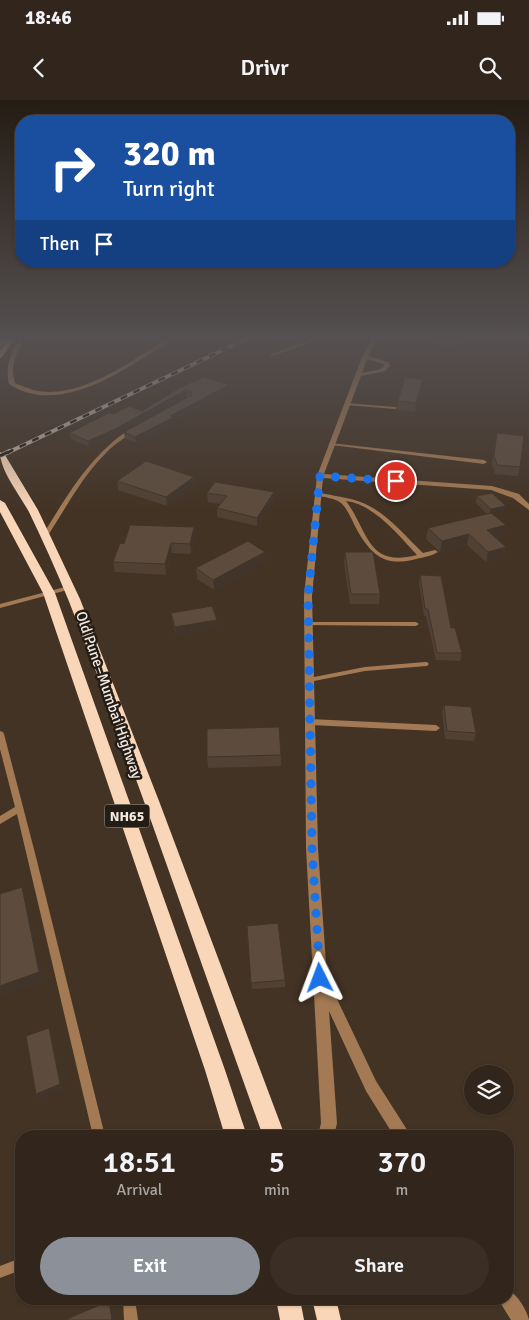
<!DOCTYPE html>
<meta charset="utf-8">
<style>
body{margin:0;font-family:Signika,sans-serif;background:#3a2e25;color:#f1f3f6;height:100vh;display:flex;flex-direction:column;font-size:19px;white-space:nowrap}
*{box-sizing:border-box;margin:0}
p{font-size:16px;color:#a8a5a3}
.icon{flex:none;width:28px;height:28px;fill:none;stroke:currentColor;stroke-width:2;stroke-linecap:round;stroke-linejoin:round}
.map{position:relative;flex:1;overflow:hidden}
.panel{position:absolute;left:15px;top:1030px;width:499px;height:175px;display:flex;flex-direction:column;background:#32261c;border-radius:20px;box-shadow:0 1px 4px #0004,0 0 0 1px #4d433b}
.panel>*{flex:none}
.top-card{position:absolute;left:15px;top:15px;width:500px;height:152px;border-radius:20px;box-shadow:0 1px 4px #0004,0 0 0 1px #4d433b;background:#1a4fa0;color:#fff;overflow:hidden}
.buttons{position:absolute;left:464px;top:965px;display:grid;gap:10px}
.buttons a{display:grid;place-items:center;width:50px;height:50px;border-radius:50%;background:#32261c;box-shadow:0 1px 4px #0004,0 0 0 1px #4d433b;font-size:25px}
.pin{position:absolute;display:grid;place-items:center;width:42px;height:42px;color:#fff;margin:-21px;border:2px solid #fff;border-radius:50%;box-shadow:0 1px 5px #0007}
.me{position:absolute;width:55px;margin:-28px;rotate:357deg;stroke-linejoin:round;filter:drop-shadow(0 0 4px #0008)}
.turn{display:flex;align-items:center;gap:18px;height:105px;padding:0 25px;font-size:22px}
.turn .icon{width:65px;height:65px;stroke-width:2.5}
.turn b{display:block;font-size:35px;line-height:42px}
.then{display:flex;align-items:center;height:48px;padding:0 25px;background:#0003;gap:10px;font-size:19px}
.eta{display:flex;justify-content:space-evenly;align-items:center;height:85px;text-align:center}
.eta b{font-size:30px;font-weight:600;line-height:35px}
.button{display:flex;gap:10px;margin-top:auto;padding:10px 25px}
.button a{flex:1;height:58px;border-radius:30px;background:#8c9099;color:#fff;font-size:20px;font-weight:600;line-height:58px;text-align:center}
.button a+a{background:#3a2e25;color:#f1f3f6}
.status{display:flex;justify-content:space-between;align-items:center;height:35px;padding:0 25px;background:#32261c;direction:ltr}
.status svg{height:14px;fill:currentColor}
header{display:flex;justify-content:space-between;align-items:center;height:65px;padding:0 25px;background:#32261c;font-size:22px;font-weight:600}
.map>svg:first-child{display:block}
</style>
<div class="status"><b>18:46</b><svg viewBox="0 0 49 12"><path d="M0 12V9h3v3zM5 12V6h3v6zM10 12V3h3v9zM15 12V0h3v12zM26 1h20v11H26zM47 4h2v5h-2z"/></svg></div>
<header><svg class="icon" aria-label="back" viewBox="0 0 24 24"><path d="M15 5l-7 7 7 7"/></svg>Drivr<svg class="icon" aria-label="search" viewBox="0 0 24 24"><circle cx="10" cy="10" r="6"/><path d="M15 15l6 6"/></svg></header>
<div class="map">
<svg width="529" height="1220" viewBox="0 0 529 1220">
<rect width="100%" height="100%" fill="#433325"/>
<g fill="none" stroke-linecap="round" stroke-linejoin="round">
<g fill="#a37a54" fill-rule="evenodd">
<polygon points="313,239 319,239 272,256 269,255"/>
<polygon points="358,239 375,239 376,240 374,241"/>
<path d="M424,239C432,239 441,243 449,243C456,242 463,239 470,239L448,245Z"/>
<polygon points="345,303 395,307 397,308 395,309 347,305 345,304"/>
<path d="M130,329L134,330C126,338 115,343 107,352C82,376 66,408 47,437H43L42,436C67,396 90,355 130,329Z"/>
<polygon points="330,343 484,360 487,362 484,364 332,345 330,344"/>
<path d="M317,392C332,396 349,397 363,403C387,413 405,436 423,453L435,450L438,452C432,456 424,457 416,459C385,467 372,456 357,430C352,421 348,409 341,403C335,398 323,397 315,395V393ZM346,401C374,404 399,436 417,455C367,468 369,432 346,401Z"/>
<polygon points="69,486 71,487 71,489 0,508 0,504"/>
<polygon points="308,522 416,522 419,524 416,526 306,525 305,524"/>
<polygon points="425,562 427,562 429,564 427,566 365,571 309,582 305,580 309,578 365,567"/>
<polygon points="310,619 436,625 440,628 436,631 310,625 306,622"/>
<polygon points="0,631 3,632 4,634 36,757 105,1036 93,1036 17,714 0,724 0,716 15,707 0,649"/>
<polygon points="21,1158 21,1170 0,1178 0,1166"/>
<polygon points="123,1199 135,1199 138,1220 124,1220"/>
</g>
<g fill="#a37a54" fill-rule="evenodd">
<path d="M19,239H25C16,253 10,266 15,283C21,285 27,288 33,290C78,301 130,262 166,239H173C164,246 153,252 143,258C106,282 51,312 9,284C5,267 10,254 19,239Z"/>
<path d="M372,239H378L368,256L388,262L390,266L385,271L361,276L324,374L492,386L519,394L529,404V410L513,398L491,390L323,378L312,496L318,748L327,878L376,981L411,1036H394L366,991L329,911L337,1023L334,1036H318L321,1023L306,748L304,496L317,376L362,257ZM367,259L384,264V266L381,269L362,273Z"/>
<path d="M508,1190C517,1194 527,1210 529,1220H511L498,1199H508Z"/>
</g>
<polygon fill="#f7c497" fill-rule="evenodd" points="9,239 15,239 2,257 0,258 0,251"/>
<g fill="#fad6b8" fill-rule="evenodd">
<polygon points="1,239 9,239 0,247 0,240"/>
<path d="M0,352L5,355L38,410L80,499L159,701L285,1036H263C198,857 138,676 68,499C56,470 43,441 29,412C20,395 0,371 0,352Z"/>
<polygon points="0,400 5,403 55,493 225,970 247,1036 225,1036 205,970 43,493 0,412"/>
<polygon points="276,1199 300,1199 304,1220 280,1220"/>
<polygon points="312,1199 336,1199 341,1220 317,1220"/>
</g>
<g stroke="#bdb0a6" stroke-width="4">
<polyline id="rail-far1" points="7,353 246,239"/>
</g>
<g stroke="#bdb0a6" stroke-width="4.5">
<polyline id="rail" points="0,356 10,351"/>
</g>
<use href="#rail-far1" stroke="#241d16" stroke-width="2.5" stroke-dasharray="7" stroke-linecap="butt"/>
<use href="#rail" stroke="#241d16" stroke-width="3" stroke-dasharray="9" stroke-linecap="butt"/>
</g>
<g fill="#504134">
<polygon points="512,239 529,239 529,243"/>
<polygon points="181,287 229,291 174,320 174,323 136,343 125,339 124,332 188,297 186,296 116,335 89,347 71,339 69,333 113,314 142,311"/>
<polygon points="422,288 415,312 397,310 398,301"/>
<polygon points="497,333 520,367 518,376 495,374 492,364"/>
<polygon points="194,377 195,385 167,406 118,390 117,381"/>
<polygon points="274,392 274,401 257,426 217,417 217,408 221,404 208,402 207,393"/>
<polygon points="477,396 504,413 493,415 506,425 503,436 496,438 506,447 504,457 486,462 467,445 440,452 426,439 428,428 487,414 476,403"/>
<polygon points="194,427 195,438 191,454 172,453 166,475 115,472 113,462 124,444"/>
<polygon points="265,452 265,462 214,490 197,479 196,468"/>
<polygon points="345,452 380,494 379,504 350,504 344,463"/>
<polygon points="420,475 451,528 462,553 460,561 436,560 426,516 424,516 419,482"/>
<polygon points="171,513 218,527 176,534 172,521"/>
<polygon points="444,605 476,633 474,641 445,639 442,612"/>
<polygon points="281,655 281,666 208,668 207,657"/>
<polygon points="247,832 285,880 285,887 252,889"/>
</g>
<g fill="#41352b">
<polygon points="423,279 422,288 415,312 416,303"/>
<polygon points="229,285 229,291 174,320 174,323 136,343 135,337 170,316"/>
<polygon points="186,290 186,296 116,335 89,347 88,341"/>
<polygon points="194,377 195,385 167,406 166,397"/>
<polygon points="274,392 274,401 257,426 257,418"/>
<polygon points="506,406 504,413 489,416 491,409"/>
<polygon points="506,425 503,436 485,440 487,430"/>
<polygon points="194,427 195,438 191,454 190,444"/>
<polygon points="469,434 467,445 440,452 442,441"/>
<polygon points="171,443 172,453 166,475 165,464"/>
<polygon points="506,447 504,457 486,462 488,452"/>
<polygon points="265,452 265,462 214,490 213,480"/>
<polygon points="217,520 218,527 176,534 175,527"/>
<polygon points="22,787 26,798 43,882 0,897 0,886"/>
<polygon points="49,928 52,934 63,990 39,999 36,994"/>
<polygon points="109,1201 112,1204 115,1220 112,1220"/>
</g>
<g fill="#5d4c3d" stroke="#41352b">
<polygon points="204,277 229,285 170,316 174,317 135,337 124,332 192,295 192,292 186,290 115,329 88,341 69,333 109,313 113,314 129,306 142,311 181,287"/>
<polygon points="405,277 423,279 416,303 398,301"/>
<polygon points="497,333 524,336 520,367 497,365 494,355"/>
<polygon points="146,361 194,377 166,397 117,381"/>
<polygon points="215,382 274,392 257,418 217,408 227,396 207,393"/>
<polygon points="492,393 506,406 491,409 477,396"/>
<polygon points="491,413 506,425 487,430 506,447 488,452 469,434 442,441 428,428"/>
<polygon points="130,425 194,427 190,444 171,443 165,464 113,462 120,443 124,444"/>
<polygon points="248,441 265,452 213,480 196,468"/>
<polygon points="345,452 373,452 380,494 351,494"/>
<polygon points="420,475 441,476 451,528 455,528 462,553 437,553 428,509 425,509"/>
<polygon points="212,506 217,520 175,527 171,513"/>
<polygon points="444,605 471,607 476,633 447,631"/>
<polygon points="279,627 281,655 207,657 207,629"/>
<polygon points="22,787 39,872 0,886 0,794"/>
<polygon points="278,823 285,880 251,883 247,826"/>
<polygon points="49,928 60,984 36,994 26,936"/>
<polygon points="109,1201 112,1220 65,1220"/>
</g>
<linearGradient id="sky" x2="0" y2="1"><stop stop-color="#251c14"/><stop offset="0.58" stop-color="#555051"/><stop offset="1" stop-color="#555051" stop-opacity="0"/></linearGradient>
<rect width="529" height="410" fill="url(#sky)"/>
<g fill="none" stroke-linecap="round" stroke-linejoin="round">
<polyline stroke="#1a73e8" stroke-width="9" stroke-dasharray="0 16.2" points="320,878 312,748 308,496 320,376 396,381"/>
</g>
<g text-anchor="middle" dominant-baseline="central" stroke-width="5" stroke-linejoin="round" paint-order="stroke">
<rect fill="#241d16" stroke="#b6aca5" stroke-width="1" x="104.5" y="704.5" width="45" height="23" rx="4"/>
<g font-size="14" font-weight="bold" fill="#f5eae2">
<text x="127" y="716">NH65</text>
</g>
<g font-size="15" fill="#f5eae2" stroke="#241d16">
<text transform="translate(109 595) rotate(71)">Old Pune–Mumbai Highway</text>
</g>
</g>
</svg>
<div class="buttons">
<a><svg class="icon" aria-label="layers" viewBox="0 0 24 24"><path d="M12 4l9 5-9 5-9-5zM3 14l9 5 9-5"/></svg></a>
</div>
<div class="pin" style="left:396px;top:381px;background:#d93025"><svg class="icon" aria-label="arrive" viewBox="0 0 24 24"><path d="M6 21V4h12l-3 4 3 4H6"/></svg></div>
<svg class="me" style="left:320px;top:878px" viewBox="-20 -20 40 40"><path d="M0-17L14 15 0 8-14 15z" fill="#1a73e8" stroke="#fff" stroke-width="4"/></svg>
<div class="top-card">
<div class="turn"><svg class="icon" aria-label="right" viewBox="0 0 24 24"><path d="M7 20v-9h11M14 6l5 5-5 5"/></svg><div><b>320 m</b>Turn right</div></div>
<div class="then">Then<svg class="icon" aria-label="arrive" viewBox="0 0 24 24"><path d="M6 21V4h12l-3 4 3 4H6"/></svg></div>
</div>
<section class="panel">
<div class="eta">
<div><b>18:51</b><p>Arrival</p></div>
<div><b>5</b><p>min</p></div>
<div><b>370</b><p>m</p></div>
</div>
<div class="button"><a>Exit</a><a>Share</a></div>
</section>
</div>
